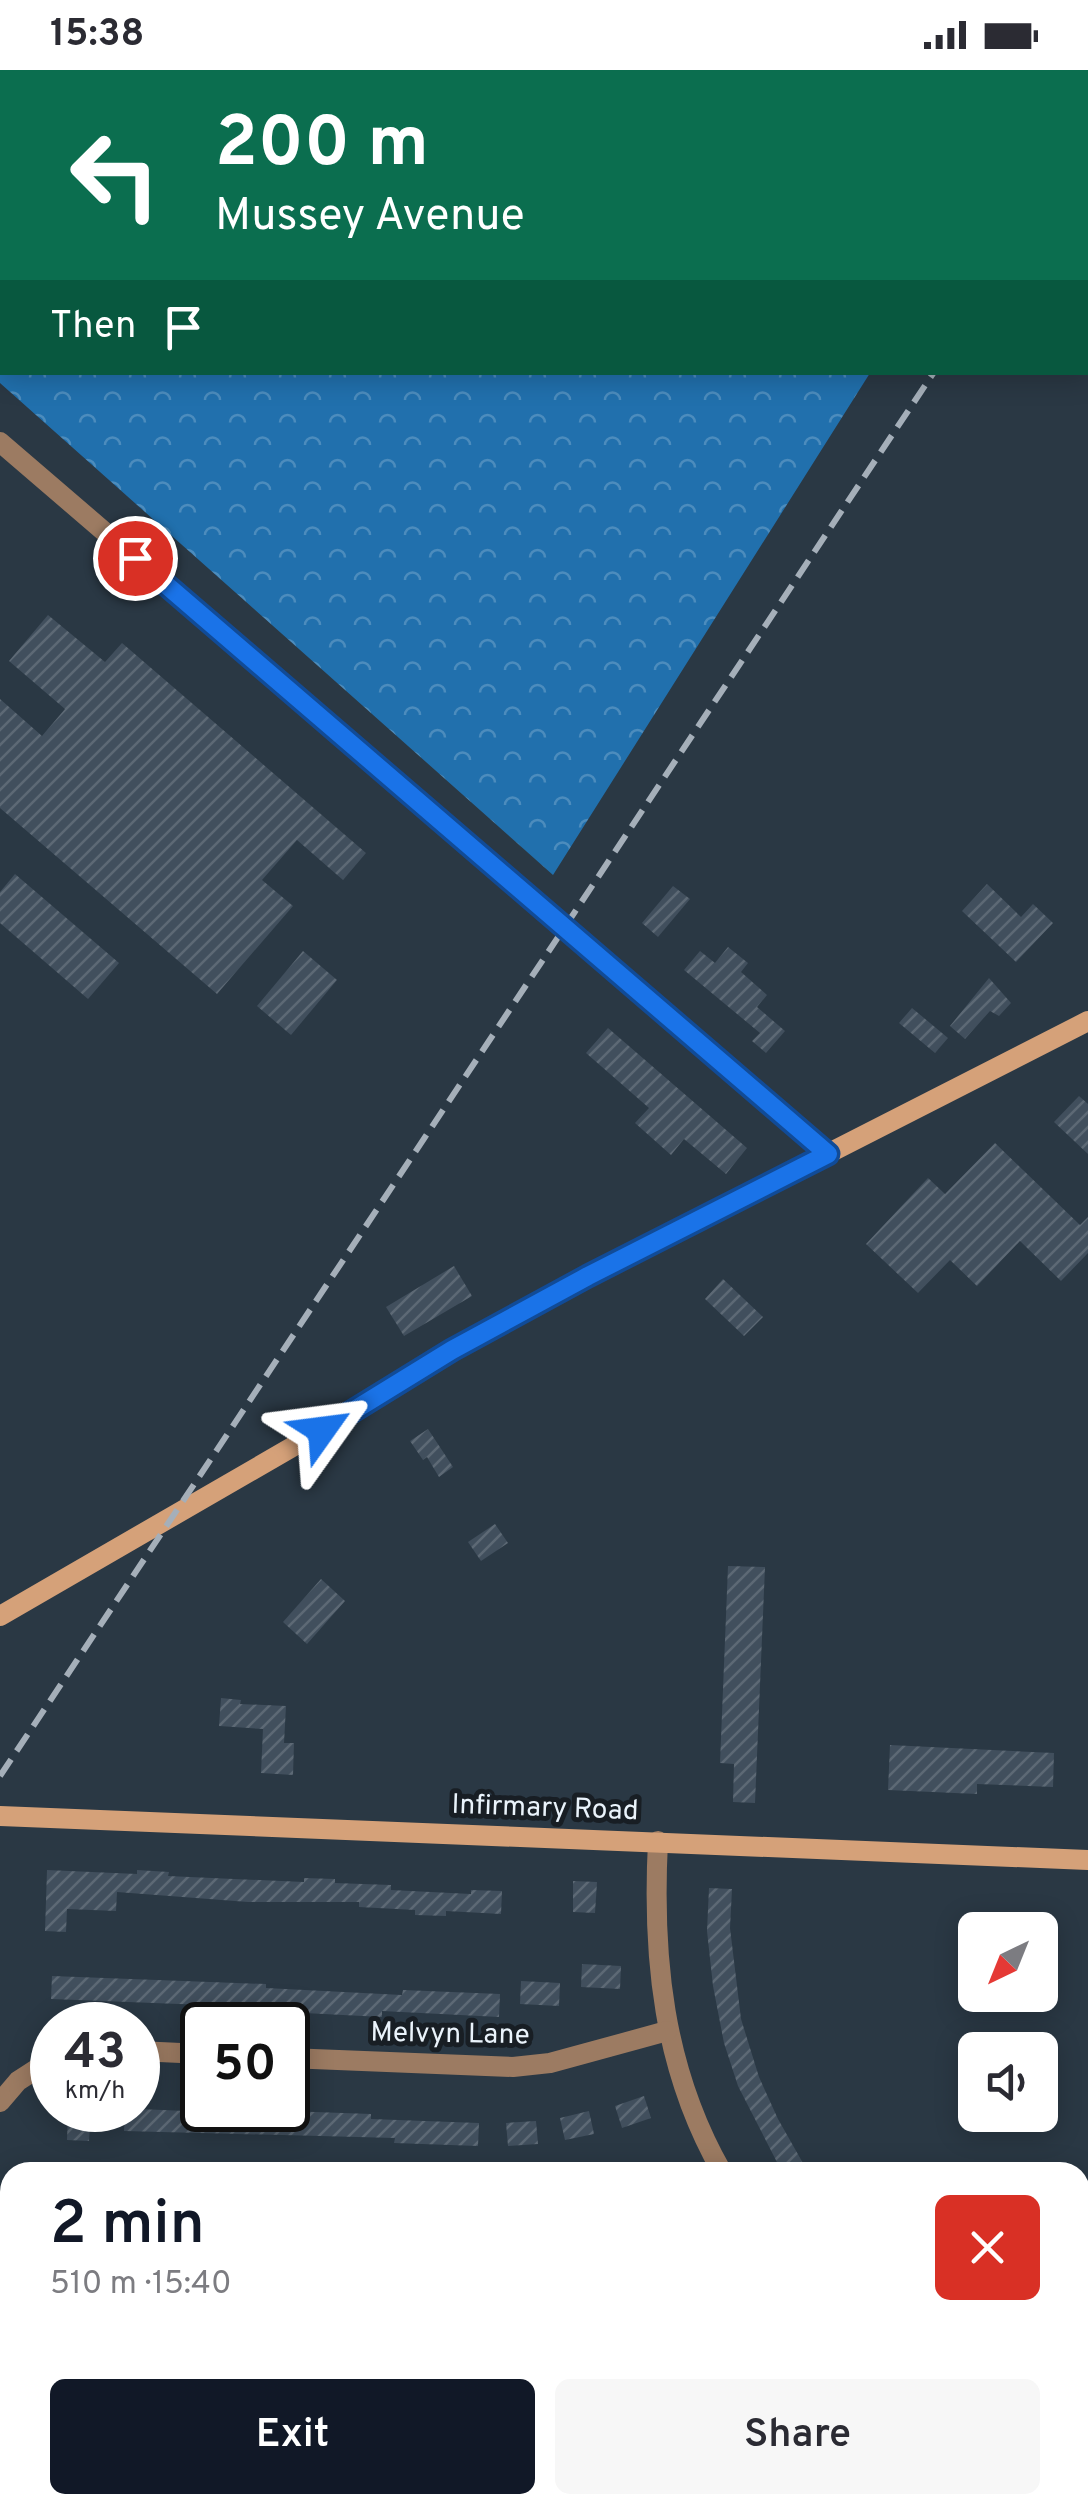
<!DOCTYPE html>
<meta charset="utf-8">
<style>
body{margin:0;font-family:Overpass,sans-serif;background:#f7f7f7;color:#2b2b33;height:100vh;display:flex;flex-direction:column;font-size:38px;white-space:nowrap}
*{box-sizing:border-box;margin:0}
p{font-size:32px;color:#7c7c81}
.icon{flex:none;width:55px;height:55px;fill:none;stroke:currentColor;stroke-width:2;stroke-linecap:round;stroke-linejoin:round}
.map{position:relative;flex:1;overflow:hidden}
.side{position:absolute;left:0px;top:2092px;width:1090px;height:352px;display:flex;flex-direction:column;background:#fff;border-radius:30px 30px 0 0;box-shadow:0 5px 25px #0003}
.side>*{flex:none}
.guide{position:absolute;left:0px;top:0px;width:1090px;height:305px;box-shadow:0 5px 25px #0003;background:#0b6e4f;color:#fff;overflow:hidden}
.needle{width:65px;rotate:223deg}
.fabs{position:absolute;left:958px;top:1842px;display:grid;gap:20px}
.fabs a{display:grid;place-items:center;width:100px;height:100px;border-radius:15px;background:#fff;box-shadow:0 5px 25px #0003;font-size:50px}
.speed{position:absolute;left:30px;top:1932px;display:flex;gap:20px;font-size:50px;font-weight:700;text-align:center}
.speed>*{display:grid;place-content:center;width:130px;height:130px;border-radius:50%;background:#fff;box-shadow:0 5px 25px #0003;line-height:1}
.speed small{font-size:25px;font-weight:400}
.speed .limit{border:5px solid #111;border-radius:15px;background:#fff;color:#111}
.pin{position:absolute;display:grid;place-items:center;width:85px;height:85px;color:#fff;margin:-42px;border:5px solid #fff;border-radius:50%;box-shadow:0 2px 10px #0007}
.me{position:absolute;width:110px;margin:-55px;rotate:59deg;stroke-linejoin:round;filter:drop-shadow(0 0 8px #0008)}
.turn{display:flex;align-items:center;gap:35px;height:210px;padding:0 50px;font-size:45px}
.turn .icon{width:130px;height:130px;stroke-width:2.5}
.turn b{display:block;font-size:70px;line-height:85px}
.then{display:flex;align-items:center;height:95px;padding:0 50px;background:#0003;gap:20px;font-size:38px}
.round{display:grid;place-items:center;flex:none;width:105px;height:105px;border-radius:15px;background:#f7f7f7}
.overview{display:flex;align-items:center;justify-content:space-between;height:170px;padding:0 50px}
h1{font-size:60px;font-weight:600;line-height:75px;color:#111827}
.primary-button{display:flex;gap:20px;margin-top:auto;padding:20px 50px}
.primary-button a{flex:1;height:115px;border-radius:15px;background:#111827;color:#fff;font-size:40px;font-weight:600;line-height:115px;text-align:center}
.primary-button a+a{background:#f7f7f7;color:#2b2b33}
.status{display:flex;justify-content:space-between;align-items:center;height:70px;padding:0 50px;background:#fff;direction:ltr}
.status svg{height:28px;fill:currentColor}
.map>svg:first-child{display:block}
</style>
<div class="status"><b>15:38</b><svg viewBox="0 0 49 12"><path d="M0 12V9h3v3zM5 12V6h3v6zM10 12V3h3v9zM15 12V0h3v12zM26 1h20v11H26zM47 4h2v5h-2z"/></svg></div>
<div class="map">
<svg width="1088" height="2443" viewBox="0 0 1088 2443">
<defs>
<pattern id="forest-crowns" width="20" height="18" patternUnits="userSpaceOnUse" patternTransform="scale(2.5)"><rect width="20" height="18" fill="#2170ad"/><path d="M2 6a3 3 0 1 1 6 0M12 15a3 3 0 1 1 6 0" fill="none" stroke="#4c8cbd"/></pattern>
<pattern id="building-hatch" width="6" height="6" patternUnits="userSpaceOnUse" patternTransform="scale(2.5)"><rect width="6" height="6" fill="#414f5d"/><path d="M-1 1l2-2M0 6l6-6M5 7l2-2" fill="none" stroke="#5d6975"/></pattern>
</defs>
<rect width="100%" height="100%" fill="#2a3844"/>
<polygon fill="url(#forest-crowns)" points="0,0 1060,0 2,2 2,302 870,303 553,805 0,313"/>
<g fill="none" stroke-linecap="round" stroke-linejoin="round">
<g stroke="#001647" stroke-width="35">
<polyline points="651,2 652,0"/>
<polyline points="0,84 2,85"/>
</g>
</g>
<g fill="url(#building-hatch)">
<polygon points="48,545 105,592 122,573 366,783 343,810 297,770 262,810 293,836 217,924 0,738 0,629 42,666 65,639 9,591"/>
<polygon points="15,804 119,893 88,929 0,853 0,822"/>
<polygon points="987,814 1021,847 1033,834 1053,853 1016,892 962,841"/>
<polygon points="673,816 690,829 658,867 642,853"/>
<polygon points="728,877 748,893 741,902 767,925 757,937 785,961 766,983 752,971 760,963 684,900 700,881 715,893"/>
<polygon points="303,881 337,910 291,965 257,936"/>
<polygon points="989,908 1011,933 999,946 990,941 965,969 950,956"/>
<polygon points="912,938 948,968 935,983 899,953"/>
<polygon points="608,958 747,1078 726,1104 684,1069 671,1085 635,1053 649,1038 586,983"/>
<polygon points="1079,1026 1088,1034 1088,1084 1054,1052"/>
<polygon points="995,1073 1080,1155 1088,1147 1088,1183 1061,1211 1020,1171 977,1216 950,1190 918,1223 866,1174 928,1108 945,1124"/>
<polygon points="454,1196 472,1226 404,1266 386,1237"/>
<polygon points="723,1209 763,1247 744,1266 705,1229"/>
<polygon points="428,1359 453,1397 439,1407 427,1387 423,1390 410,1371"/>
<polygon points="495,1454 508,1473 481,1491 468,1472"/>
<polygon points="728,1496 765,1497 755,1733 733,1732 734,1694 720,1693"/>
<polygon points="321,1509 345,1531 307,1574 283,1552"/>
<polygon points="221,1628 241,1630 240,1634 286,1636 284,1673 294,1673 293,1705 261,1703 263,1659 219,1656"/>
<polygon points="890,1675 1054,1683 1053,1717 977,1714 977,1724 888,1720"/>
<polygon points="47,1800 137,1804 137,1800 169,1802 168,1806 304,1812 304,1808 335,1809 335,1813 391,1815 391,1820 471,1824 471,1820 502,1821 501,1844 446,1841 446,1846 415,1845 415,1840 359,1837 359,1832 248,1832 117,1822 116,1841 67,1839 66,1862 45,1861"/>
<polygon points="573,1811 597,1812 595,1843 573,1842"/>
<polygon points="709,1818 732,1819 730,1858 741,1949 759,2007 778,2049 808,2102 782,2102 738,2016 724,1973 713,1916 707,1861"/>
<polygon points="582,1894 621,1896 620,1919 581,1917"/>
<polygon points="52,1906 266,1914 266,1918 402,1925 403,1920 500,1924 499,1947 382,1941 382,1947 285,1942 285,1938 51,1929"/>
<polygon points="521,1911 560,1913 559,1936 520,1934"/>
<polygon points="644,2026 651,2048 622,2058 615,2036"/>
<polygon points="138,2039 287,2045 287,2041 371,2044 371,2049 479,2053 478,2076 394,2073 395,2068 124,2061 125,2040"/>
<polygon points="68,2040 91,2041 89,2071 67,2070"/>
<polygon points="589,2041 594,2064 565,2070 560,2048"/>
<polygon points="536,2051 538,2074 508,2076 506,2053"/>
</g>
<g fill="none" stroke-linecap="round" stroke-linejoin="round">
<g stroke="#9c7b62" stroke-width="20">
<polyline points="0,372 828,1084"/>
<path d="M658,1771C652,1887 663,1999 722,2102"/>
<polyline points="138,1981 202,1984"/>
<polyline points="288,1988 513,1997 550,1993 667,1961"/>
<polyline points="0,2032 18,2011 52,1989"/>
<polyline points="0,2169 10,2181"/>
<polyline points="1080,2193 1088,2184"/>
<polyline points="1037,2435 1045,2443"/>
<polyline points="843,2443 850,2435"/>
</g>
<g stroke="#d5a179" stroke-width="20">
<polyline points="0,1546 351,1343 453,1281 588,1206 1088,951"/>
<polyline points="0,1746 1088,1790"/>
</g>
<g stroke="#a5afb9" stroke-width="6" stroke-dasharray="20 10" stroke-linecap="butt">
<polyline points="1088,73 1088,72"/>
<polyline points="0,1706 934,302"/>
</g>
</g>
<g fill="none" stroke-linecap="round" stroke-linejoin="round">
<g stroke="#114b97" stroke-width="25">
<polyline id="route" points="135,488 828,1084 588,1206 452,1280 322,1360"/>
</g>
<use href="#route" stroke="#1a73e8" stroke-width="18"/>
</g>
<g text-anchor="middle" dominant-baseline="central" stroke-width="10" stroke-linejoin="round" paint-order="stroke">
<g font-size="28" fill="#eaf3fb" stroke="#181e24">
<text transform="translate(545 1739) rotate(2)">Infirmary Road</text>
<text transform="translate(450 1965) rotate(1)">Melvyn Lane</text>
</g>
</g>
</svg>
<div class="fabs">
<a><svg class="needle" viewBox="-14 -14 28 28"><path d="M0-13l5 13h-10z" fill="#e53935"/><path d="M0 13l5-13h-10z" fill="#7c7c81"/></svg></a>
<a><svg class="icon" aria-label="sound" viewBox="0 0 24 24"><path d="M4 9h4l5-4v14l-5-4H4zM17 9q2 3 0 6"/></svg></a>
</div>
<div class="speed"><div>43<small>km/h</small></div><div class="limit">50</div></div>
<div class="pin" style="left:135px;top:488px;background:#d93025"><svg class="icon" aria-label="arrive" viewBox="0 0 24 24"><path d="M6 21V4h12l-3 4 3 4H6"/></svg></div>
<svg class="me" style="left:322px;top:1360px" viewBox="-20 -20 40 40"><path d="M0-17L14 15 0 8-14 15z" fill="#1a73e8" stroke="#fff" stroke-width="4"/></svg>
<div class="guide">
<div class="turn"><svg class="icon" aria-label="left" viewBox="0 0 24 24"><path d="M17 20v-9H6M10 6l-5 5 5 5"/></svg><div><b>200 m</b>Mussey Avenue</div></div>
<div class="then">Then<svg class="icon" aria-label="arrive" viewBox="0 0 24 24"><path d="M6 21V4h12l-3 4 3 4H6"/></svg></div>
</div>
<section class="side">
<div class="overview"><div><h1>2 min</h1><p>510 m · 15:40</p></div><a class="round" style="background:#d93025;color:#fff"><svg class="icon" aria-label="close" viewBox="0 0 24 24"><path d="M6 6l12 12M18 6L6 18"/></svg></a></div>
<div class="primary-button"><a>Exit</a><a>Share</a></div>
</section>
</div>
